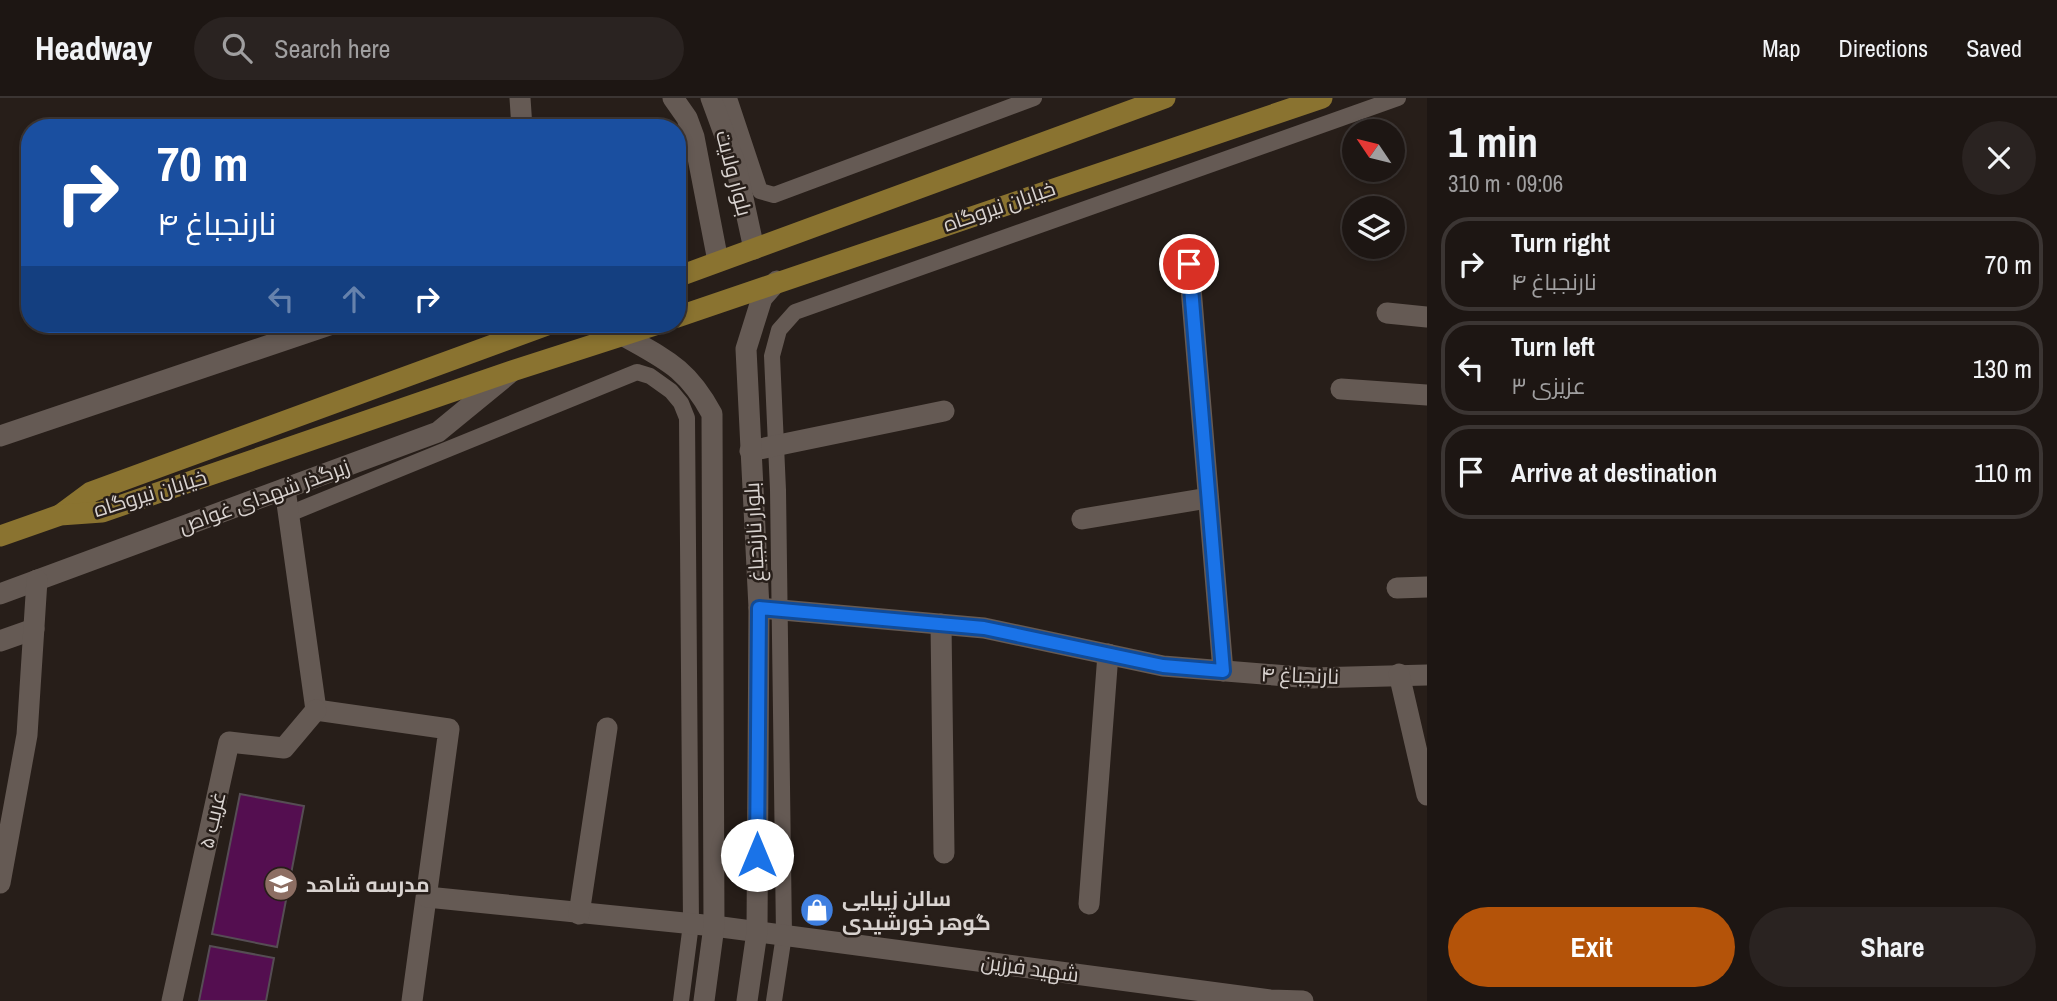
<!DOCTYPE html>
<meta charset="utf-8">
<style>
body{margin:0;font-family:"Archivo Narrow",Cairo,sans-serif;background:#2a2321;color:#f1f3f6;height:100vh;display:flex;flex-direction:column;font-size:26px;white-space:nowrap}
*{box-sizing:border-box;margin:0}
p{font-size:23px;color:#a09fa0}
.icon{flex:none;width:38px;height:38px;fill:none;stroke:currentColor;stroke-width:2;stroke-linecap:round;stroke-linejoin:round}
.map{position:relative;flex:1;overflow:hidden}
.sheet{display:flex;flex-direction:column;background:#1d1613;width:630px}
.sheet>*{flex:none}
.hud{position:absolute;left:21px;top:21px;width:665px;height:214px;border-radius:28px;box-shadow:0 4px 10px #0003,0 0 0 2px #3b3533;background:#1a4fa0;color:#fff;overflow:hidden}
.needle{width:46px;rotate:305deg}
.buttons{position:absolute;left:1342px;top:21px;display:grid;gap:14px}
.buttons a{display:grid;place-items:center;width:63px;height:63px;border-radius:50%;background:#1d1613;box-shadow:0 4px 10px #0003,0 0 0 2px #3b3533;font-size:35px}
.pin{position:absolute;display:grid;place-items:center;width:60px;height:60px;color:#fff;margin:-30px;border:4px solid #fff;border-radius:50%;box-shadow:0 2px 7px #0007}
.me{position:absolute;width:77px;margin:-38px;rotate:0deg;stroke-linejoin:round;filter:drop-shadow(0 0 5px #0008)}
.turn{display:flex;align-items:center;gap:24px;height:147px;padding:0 21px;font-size:32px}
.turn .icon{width:91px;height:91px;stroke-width:2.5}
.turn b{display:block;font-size:49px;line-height:60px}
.lanes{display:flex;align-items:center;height:66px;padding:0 21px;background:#0003;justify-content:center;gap:35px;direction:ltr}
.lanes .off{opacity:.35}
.round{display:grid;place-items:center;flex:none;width:74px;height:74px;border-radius:37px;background:#2a2321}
.summary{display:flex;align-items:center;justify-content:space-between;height:119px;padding:0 21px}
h1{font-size:42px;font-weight:800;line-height:52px}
.primary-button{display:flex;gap:14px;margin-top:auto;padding:14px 21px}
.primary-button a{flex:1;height:80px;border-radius:42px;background:#b45309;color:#fff;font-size:28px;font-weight:800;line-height:80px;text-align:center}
.primary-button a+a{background:#2a2321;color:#f1f3f6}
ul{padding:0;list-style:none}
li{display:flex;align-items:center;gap:21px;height:94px;margin:0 14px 10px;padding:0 7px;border:4px solid #3b3533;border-radius:28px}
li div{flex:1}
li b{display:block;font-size:26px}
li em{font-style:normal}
header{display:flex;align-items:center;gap:42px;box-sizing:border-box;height:98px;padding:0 35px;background:#1d1613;border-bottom:2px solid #3b3533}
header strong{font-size:33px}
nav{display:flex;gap:38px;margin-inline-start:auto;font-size:24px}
.search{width:490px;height:63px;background:#2a2321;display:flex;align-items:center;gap:18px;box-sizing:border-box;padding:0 24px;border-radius:38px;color:#a09fa0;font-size:26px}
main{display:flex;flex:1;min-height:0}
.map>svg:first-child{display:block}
</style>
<header>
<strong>Headway</strong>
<div class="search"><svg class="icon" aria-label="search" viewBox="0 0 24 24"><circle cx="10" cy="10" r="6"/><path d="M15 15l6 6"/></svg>Search here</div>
<nav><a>Map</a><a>Directions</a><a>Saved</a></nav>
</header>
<main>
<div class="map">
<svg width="1427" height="903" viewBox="0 0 1427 903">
<rect width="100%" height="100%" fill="#271e19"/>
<g fill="#540e50" stroke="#564d54" stroke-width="2">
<polygon points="240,696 304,708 277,849 212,836"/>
<polygon points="210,848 274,860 266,903 199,903"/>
</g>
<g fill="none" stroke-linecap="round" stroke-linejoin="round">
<g stroke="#655a54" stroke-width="16">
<polyline points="729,0 760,93 774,97 1034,0"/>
<polyline points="289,416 637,274 650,278 671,293 681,305 687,320 691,826 681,903"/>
<polyline points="774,903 784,837 778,392 772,258 779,232 795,214 1398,0"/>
</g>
<g stroke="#655a54" stroke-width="21">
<polyline points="520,0 522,30"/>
<polyline points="1189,166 1223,573"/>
<polyline points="1387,215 1427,219"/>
<polyline points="1341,291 1427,297"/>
<polyline points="0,338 332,226"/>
<polyline points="750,353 944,313"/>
<polyline points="285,391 316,612"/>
<polyline points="1082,421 1208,400"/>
<polyline points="1397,490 1427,489"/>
<polyline points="0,496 438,334 511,274"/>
<polyline points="759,510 984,530 1163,568 1312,580 1427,577"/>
<polyline points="941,526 944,755"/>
<polyline points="0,543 34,531"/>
<polyline points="1399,576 1427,697"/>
<polyline points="316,612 449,631 412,903"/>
<polyline points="0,785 27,637 37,482"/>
<polyline points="427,799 714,828 1270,902 1303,903"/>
<polyline points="1089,806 1108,556"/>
<polyline points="579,816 607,630"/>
<polyline points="172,903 229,644 284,650 316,612"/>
</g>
<g stroke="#655a54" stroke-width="21">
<polyline points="673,0 687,20 694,39 718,163"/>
<polyline points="711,0 736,68 754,151"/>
<path d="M624,238C667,262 688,271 712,316L714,828L704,903"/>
<polyline points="747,903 757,834 759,510 746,251 762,200 777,183"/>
</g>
<g stroke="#8a7330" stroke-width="21">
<polyline points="677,179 1165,0"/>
<polyline points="677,219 1322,0"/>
<polyline points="60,417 91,394 550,226"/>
<polyline points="0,438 60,417 102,414 512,273 658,226"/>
</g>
</g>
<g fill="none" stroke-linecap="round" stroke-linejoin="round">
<g stroke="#114b97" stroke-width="18">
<polyline id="route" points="757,757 759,510 984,530 1163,568 1223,573 1189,166"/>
</g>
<use href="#route" stroke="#1a73e8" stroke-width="12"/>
</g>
<defs>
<g id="school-disc" transform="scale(1.75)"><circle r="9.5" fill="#8d6e63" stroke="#271e19"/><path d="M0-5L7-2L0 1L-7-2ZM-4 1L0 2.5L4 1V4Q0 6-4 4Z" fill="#fff"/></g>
<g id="shop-disc" transform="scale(1.75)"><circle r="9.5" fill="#3f7fe0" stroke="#271e19"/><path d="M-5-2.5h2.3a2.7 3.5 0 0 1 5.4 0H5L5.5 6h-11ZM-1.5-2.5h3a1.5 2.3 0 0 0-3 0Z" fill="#fff"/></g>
</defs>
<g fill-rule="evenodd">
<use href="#school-disc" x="281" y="786"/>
<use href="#shop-disc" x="817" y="812"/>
</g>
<g text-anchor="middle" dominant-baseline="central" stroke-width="5" stroke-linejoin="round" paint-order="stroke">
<g font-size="21" fill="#d9d3d0" stroke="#271e19">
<text transform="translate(734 75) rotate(75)">بلوار ولایت</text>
<text transform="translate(999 108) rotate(-19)">خیابان نیروگاه</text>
<text transform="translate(150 395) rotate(-17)">خیابان نیروگاه</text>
<text transform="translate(264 398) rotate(-20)">زیرگذر شهدای غواص</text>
<text transform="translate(754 434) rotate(-93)">بلوار نارنجباغ</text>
<text transform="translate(1300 577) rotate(2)">نارنجباغ ۴</text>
<text transform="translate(212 722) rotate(-77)">غریب ۵</text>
<text transform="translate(1030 870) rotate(8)">شهید فرزین</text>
</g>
<g font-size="21" font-weight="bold" fill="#d9d3d0" stroke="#271e19" text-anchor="start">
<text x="306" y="786">مدرسه شاهد</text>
<text x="842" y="800">سالن زیبایی<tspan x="842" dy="24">گوهر خورشیدی</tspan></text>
</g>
</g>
</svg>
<div class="buttons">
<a><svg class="needle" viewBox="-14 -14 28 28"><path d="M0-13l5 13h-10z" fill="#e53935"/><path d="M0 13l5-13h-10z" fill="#a09fa0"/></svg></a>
<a><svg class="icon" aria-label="layers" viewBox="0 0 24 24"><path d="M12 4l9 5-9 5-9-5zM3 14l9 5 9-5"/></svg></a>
</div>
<div class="pin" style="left:1189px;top:166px;background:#d93025"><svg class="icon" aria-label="arrive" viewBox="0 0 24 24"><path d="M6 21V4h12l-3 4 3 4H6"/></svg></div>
<svg class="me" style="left:757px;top:757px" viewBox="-20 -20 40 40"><circle r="19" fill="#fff"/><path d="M0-13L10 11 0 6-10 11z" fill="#1a73e8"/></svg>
<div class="hud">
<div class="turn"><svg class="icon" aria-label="right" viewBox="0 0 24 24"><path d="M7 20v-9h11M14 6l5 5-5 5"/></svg><div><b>70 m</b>نارنجباغ ۴</div></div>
<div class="lanes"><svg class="icon off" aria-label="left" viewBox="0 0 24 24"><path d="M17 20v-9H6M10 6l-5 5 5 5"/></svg><svg class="icon off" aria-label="ahead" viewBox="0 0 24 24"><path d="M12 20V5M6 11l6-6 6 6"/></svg><svg class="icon" aria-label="right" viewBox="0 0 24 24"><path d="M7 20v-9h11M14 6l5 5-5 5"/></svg></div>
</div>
</div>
<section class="sheet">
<div class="summary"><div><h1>1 min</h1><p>310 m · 09:06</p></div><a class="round"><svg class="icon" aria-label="close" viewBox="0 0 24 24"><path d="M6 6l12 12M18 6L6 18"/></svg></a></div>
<ul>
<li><svg class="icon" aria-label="right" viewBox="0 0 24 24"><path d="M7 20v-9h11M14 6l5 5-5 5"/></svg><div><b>Turn right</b><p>نارنجباغ ۴</p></div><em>70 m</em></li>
<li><svg class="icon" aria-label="left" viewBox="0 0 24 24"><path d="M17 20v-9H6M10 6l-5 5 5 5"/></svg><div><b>Turn left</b><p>عزیزی ۳</p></div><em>130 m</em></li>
<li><svg class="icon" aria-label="arrive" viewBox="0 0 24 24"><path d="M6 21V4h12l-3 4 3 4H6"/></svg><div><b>Arrive at destination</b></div><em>110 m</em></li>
</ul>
<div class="primary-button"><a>Exit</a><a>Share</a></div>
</section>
</main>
